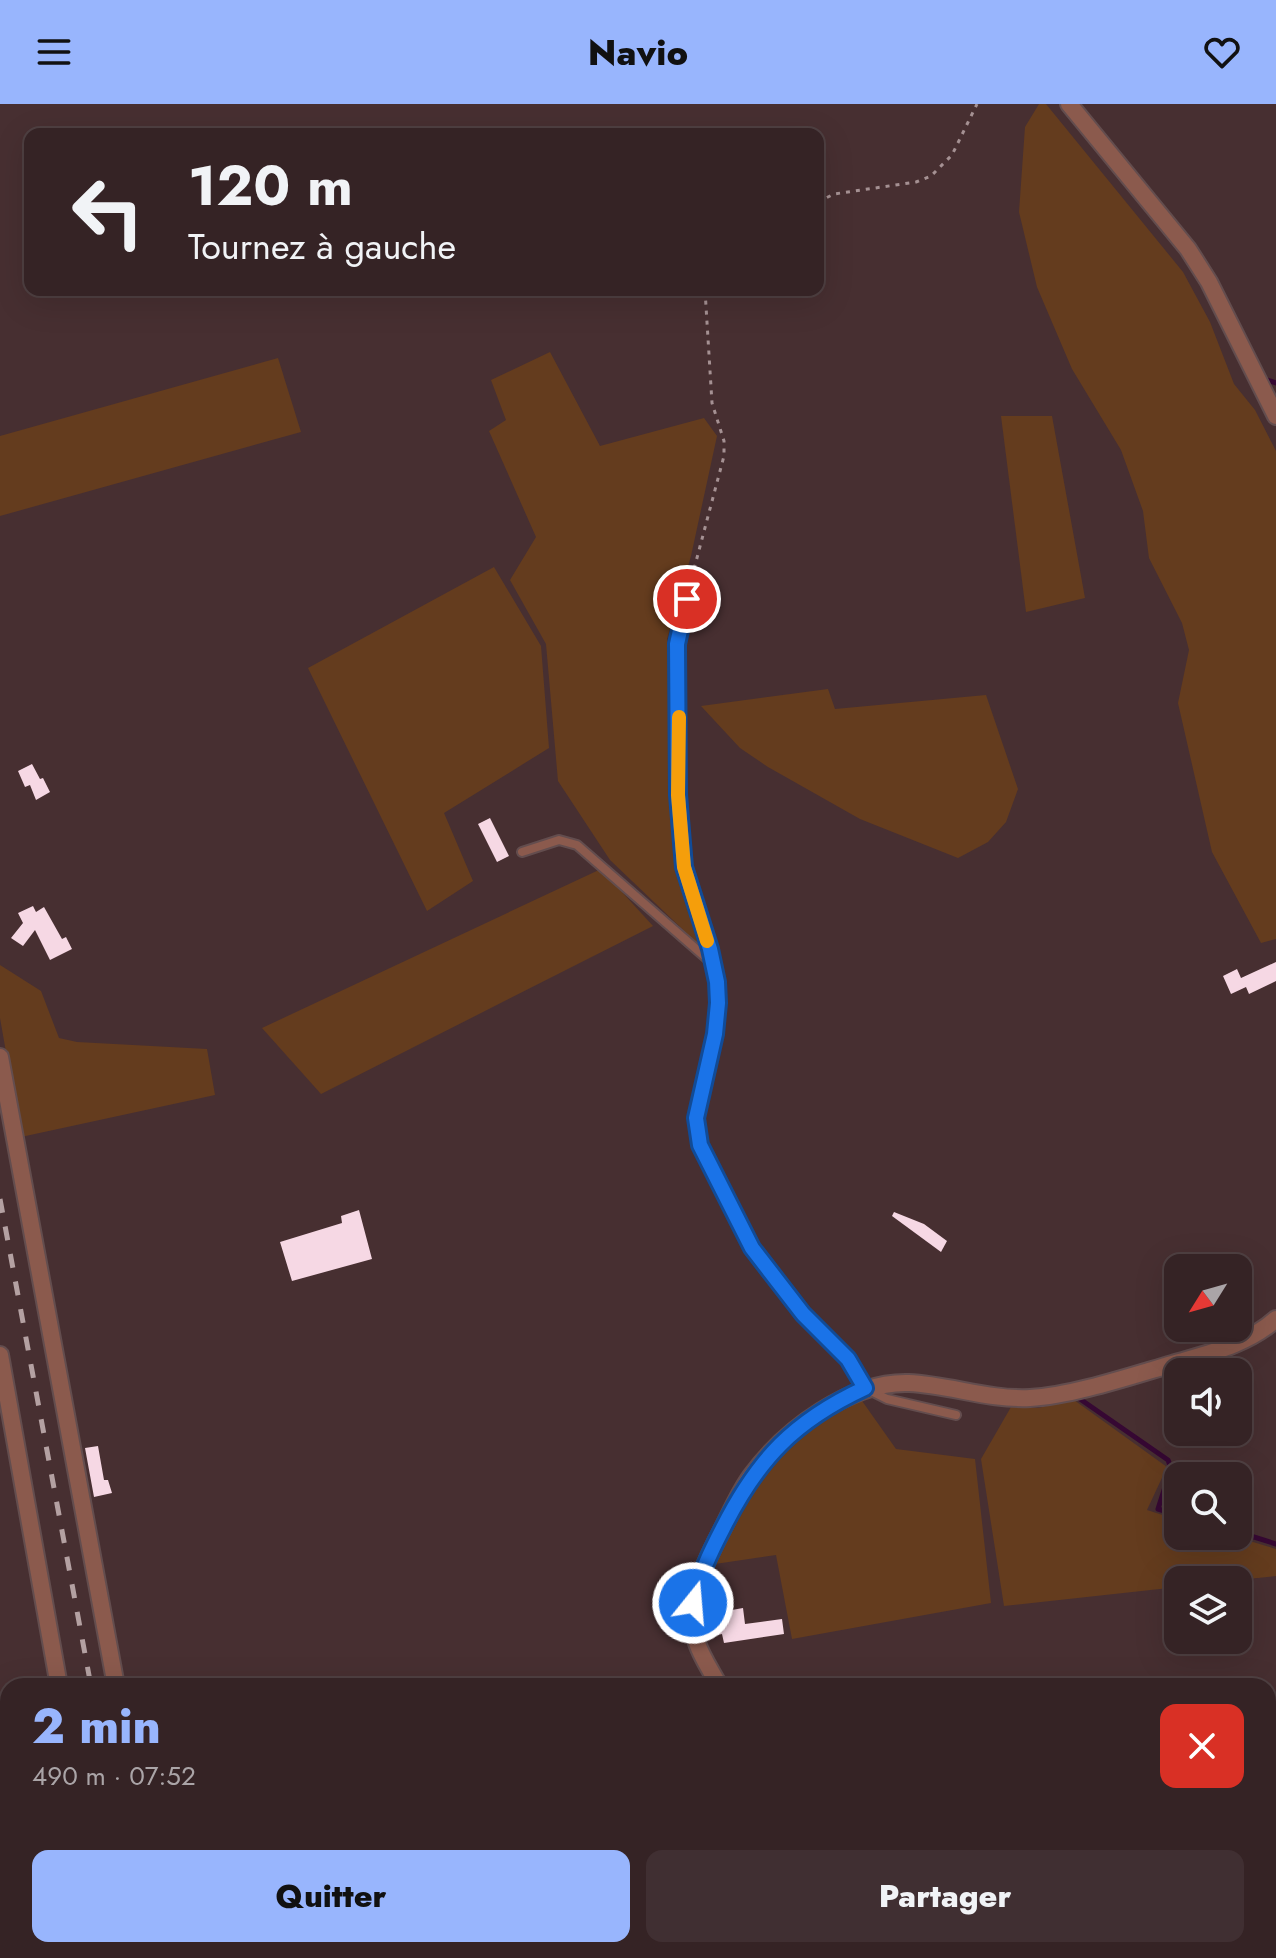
<!DOCTYPE html>
<html lang="fr">
<meta charset="utf-8">
<style>
body{margin:0;font-family:Jost,sans-serif;background:#402f32;color:#f1f3f6;height:100vh;display:flex;flex-direction:column;font-size:30px;white-space:nowrap}
*{box-sizing:border-box;margin:0}
p{font-size:26px;color:#aaa4a7}
.icon{flex:none;width:44px;height:44px;fill:none;stroke:currentColor;stroke-width:2;stroke-linecap:round;stroke-linejoin:round}
.map{position:relative;flex:1;overflow:hidden}
.side{position:absolute;left:0px;top:1574px;width:1276px;height:280px;display:flex;flex-direction:column;background:#352325;border-radius:24px 24px 0 0;box-shadow:0 8px 32px #0002,0 0 0 2px #4f4042}
.side>*{flex:none}
.top-card{position:absolute;left:24px;top:24px;width:800px;height:168px;border-radius:16px;box-shadow:0 8px 32px #0002,0 0 0 2px #4f4042;background:#352325;color:#f1f3f6;overflow:hidden}
.needle{width:52px;rotate:233deg}
.buttons{position:absolute;left:1164px;top:1150px;display:grid;gap:16px}
.buttons a{display:grid;place-items:center;width:88px;height:88px;border-radius:16px;background:#352325;box-shadow:0 8px 32px #0002,0 0 0 2px #4f4042;font-size:40px}
.pin{position:absolute;display:grid;place-items:center;width:68px;height:68px;color:#fff;margin:-34px;border:4px solid #fff;border-radius:50%;box-shadow:0 2px 8px #0007}
.me{position:absolute;width:88px;margin:-44px;rotate:17deg;stroke-linejoin:round;filter:drop-shadow(0 0 6px #0008)}
.turn{display:flex;align-items:center;gap:28px;height:168px;padding:0 32px;font-size:36px}
.turn .icon{width:104px;height:104px;stroke-width:2.5}
.turn b{display:block;font-size:56px;line-height:68px}
.round{display:grid;place-items:center;flex:none;width:84px;height:84px;border-radius:16px;background:#402f32}
.headline{display:flex;align-items:center;justify-content:space-between;height:136px;padding:0 32px}
h1{font-size:48px;font-weight:800;line-height:60px;color:#98b5fd}
.action{display:flex;gap:16px;margin-top:auto;padding:16px 32px}
.action a{flex:1;height:92px;border-radius:16px;background:#98b5fd;color:#111;font-size:32px;font-weight:800;line-height:92px;text-align:center}
.action a+a{background:#402f32;color:#f1f3f6}
header{display:flex;justify-content:space-between;align-items:center;height:104px;padding:0 32px;background:#98b5fd;color:#111;font-size:36px;font-weight:800}
.map>svg:first-child{display:block}
</style>
<header><svg class="icon" aria-label="menu" viewBox="0 0 24 24"><path d="M4 6h16M4 12h16M4 18h16"/></svg>Navio<svg class="icon" aria-label="heart" viewBox="0 0 24 24"><path d="M12 20l-8-8c-3-5 5-10 8-4 3-6 11-1 8 4z"/></svg></header>
<div class="map">
<svg width="1276" height="1854" viewBox="0 0 1276 1854">
<rect width="100%" height="100%" fill="#472f31"/>
<g fill="#643c1e">
<polygon points="1039,0 1046,0 1183,168 1210,218 1234,280 1255,306 1276,347 1276,835 1261,839 1212,748 1178,599 1189,546 1182,519 1149,454 1143,407 1121,346 1072,265 1037,183 1019,108 1025,23"/>
<polygon points="550,248 600,342 704,314 717,332 691,452 667,535 676,755 698,840 610,756 558,677 546,540 510,476 536,433 489,327 506,316 491,276"/>
<polygon points="278,254 301,328 0,412 0,332"/>
<polygon points="1001,312 1052,312 1085,494 1026,508"/>
<polygon points="494,463 541,542 549,644 444,709 473,777 427,807 308,564"/>
<polygon points="828,585 835,605 986,591 1018,685 1006,718 988,738 958,754 860,715 768,663 740,644 701,602"/>
<polygon points="601,765 653,822 321,990 262,924"/>
<polygon points="0,861 41,887 59,934 77,938 207,945 215,991 21,1033 0,914"/>
<path d="M860,1294L896,1345L975,1355L991,1499L792,1535L776,1451L715,1460C727,1435 737,1404 752,1380C778,1341 821,1317 860,1294Z"/>
<polygon points="1074,1296 1167,1363 1147,1406 1178,1416 1178,1432 1233,1432 1276,1445 1276,1472 1238,1476 1178,1476 1178,1483 1004,1502 981,1355 1011,1303 1038,1304"/>
</g>
<g fill="none" stroke-linecap="round" stroke-linejoin="round">
<g stroke="#360833" stroke-width="5">
<polyline points="1264,275 1276,279"/>
<polyline points="1080,1295 1168,1356 1171,1364 1158,1405 1178,1411"/>
<polyline points="1238,1428 1276,1440"/>
<polyline points="0,1659 8,1656"/>
</g>
</g>
<g fill="#f6d8e4">
<polygon points="32,660 40,675 43,674 50,688 36,696 30,681 25,683 18,667"/>
<polygon points="490,714 509,752 497,758 478,720"/>
<polygon points="33,802 36,808 44,803 62,835 66,833 72,845 50,856 35,826 23,842 11,834 23,819 18,809"/>
<polygon points="1276,858 1276,877 1249,890 1246,883 1231,890 1223,872 1237,865 1241,874"/>
<polygon points="359,1106 372,1155 292,1177 280,1138 342,1119 341,1112"/>
<polygon points="894,1108 924,1120 947,1137 941,1148 892,1112"/>
<polygon points="98,1342 104,1376 108,1376 112,1389 94,1393 85,1344"/>
<polygon points="743,1504 745,1520 782,1515 784,1530 724,1539 722,1530 718,1531 715,1509"/>
</g>
<g fill="none" stroke-linecap="round" stroke-linejoin="round">
<g stroke="#634d4e" stroke-width="12">
<g id="service">
<polyline points="687,495 677,540 678,691 684,763 710,845 717,878 718,899 715,930 696,1014 700,1041 752,1144 803,1210 848,1255 865,1284 887,1295 956,1311"/>
<polyline points="522,748 559,736 577,741 711,858"/>
</g>
</g>
<g stroke="#634d4e" stroke-width="20">
<g id="minor">
<polyline points="1069,0 1188,145 1209,178 1276,312"/>
<polyline points="0,953 116,1582"/>
<polyline points="0,1251 59,1582"/>
<path d="M719,1582C712,1568 702,1554 697,1539C683,1499 705,1459 723,1424C732,1406 740,1387 752,1371C786,1325 851,1277 909,1279C950,1281 989,1296 1030,1294C1071,1292 1131,1272 1172,1260C1209,1249 1247,1241 1276,1215"/>
<polyline points="110,1846 111,1854"/>
<polyline points="164,1846 165,1854"/>
<polyline points="679,1854 682,1846"/>
</g>
</g>
<g stroke="#a59193" stroke-width="3" stroke-dasharray="4 6" stroke-linecap="butt">
<polyline points="818,98 834,90 916,78 931,72 952,51 977,0"/>
<polyline points="689,484 724,352 724,337 712,299 705,186"/>
<polyline points="1268,1613 1276,1612"/>
</g>
<use href="#service" stroke="#8b5a4d" stroke-width="8"/>
<use href="#minor" stroke="#8b5a4d" stroke-width="16"/>
<g stroke="#b4a1a2" stroke-width="5" stroke-dasharray="14 14" stroke-linecap="butt">
<polyline points="0,1095 91,1582"/>
<polyline points="132,1846 133,1854"/>
</g>
</g>
<g fill="none" stroke-linecap="round" stroke-linejoin="round">
<g stroke="#114b97" stroke-width="20">
<path id="route" d="M687,495L677,540L678,691L684,763L710,845L717,878L718,899L715,930L696,1014L700,1041L752,1144L803,1210L848,1255L865,1284C794,1317 758,1355 723,1424C710,1449 699,1472 693,1499"/>
</g>
<use href="#route" stroke="#1a73e8" stroke-width="14"/>
<polyline stroke="#f59e0b" stroke-width="14" points="679,613 678,691 684,763 707,837"/>
</g>
</svg>
<div class="buttons">
<a><svg class="needle" viewBox="-14 -14 28 28"><path d="M0-13l5 13h-10z" fill="#e53935"/><path d="M0 13l5-13h-10z" fill="#aaa4a7"/></svg></a>
<a><svg class="icon" aria-label="sound" viewBox="0 0 24 24"><path d="M4 9h4l5-4v14l-5-4H4zM17 9q2 3 0 6"/></svg></a>
<a><svg class="icon" aria-label="search" viewBox="0 0 24 24"><circle cx="10" cy="10" r="6"/><path d="M15 15l6 6"/></svg></a>
<a><svg class="icon" aria-label="layers" viewBox="0 0 24 24"><path d="M12 4l9 5-9 5-9-5zM3 14l9 5 9-5"/></svg></a>
</div>
<div class="pin" style="left:687px;top:495px;background:#d93025"><svg class="icon" aria-label="arrive" viewBox="0 0 24 24"><path d="M6 21V4h12l-3 4 3 4H6"/></svg></div>
<svg class="me" style="left:693px;top:1499px" viewBox="-20 -20 40 40"><circle r="17" fill="#1a73e8" stroke="#fff" stroke-width="3"/><path d="M0-11L8 9 0 5-8 9z" fill="#fff"/></svg>
<div class="top-card">
<div class="turn"><svg class="icon" aria-label="left" viewBox="0 0 24 24"><path d="M17 20v-9H6M10 6l-5 5 5 5"/></svg><div><b>120 m</b>Tournez à gauche</div></div>
</div>
<section class="side">
<div class="headline"><div><h1>2 min</h1><p>490 m · 07:52</p></div><a class="round" style="background:#d93025;color:#fff"><svg class="icon" aria-label="close" viewBox="0 0 24 24"><path d="M6 6l12 12M18 6L6 18"/></svg></a></div>
<div class="action"><a>Quitter</a><a>Partager</a></div>
</section>
</div>
